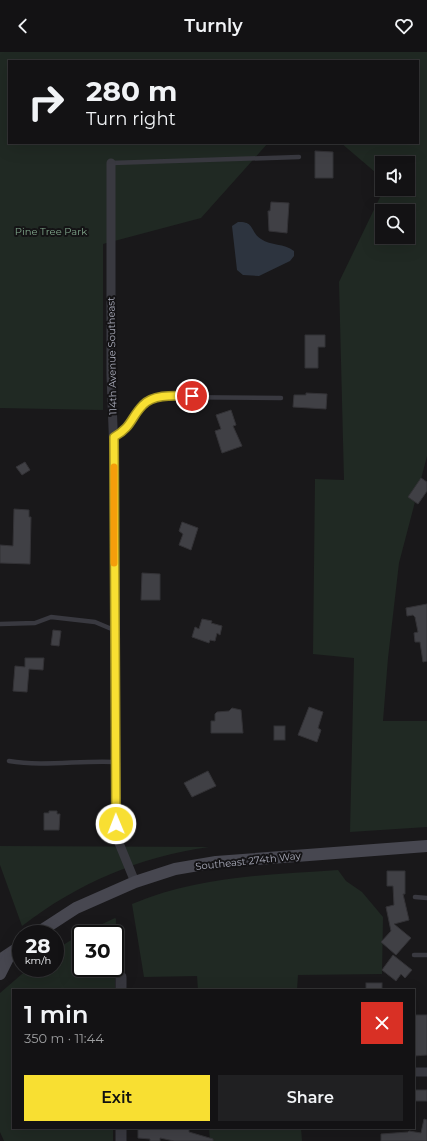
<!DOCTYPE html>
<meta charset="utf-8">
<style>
body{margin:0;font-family:Montserrat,sans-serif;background:#202022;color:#f1f3f6;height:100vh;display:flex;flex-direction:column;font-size:15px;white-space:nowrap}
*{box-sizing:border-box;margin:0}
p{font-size:13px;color:#9d9ea0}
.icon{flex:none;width:22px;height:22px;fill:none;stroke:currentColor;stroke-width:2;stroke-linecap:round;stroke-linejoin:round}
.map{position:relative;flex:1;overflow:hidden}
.drawer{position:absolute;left:12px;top:937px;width:403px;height:140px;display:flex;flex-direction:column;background:#131214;border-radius:0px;box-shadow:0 4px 16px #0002,0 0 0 1px #323234}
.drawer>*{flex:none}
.top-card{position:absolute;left:8px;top:8px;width:411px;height:84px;border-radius:0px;box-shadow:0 4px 16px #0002,0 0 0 1px #323234;background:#131214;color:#f1f3f6;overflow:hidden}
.fabs{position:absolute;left:375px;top:104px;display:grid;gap:8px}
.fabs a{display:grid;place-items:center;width:40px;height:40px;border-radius:0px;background:#131214;box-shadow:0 4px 16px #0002,0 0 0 1px #323234;font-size:20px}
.speed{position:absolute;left:12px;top:873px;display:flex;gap:8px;font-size:20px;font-weight:700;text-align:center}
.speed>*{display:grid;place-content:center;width:52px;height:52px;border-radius:50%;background:#131214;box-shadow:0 4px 16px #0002,0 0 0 1px #323234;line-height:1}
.speed small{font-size:10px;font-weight:400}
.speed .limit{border:2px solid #111;border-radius:6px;background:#fff;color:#111}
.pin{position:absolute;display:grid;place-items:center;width:34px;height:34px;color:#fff;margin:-17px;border:2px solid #fff;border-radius:50%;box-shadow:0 1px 4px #0007}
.me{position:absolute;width:44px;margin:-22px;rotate:359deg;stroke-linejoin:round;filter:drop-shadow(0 0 3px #0008)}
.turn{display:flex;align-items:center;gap:14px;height:84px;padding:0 12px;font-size:18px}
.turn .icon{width:52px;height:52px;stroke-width:2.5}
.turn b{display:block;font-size:28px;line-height:34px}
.round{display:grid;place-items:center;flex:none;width:42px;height:42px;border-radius:0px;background:#202022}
.overview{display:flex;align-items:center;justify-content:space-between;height:68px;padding:0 12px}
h1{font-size:24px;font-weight:600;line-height:30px}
.primary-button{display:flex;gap:8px;margin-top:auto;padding:8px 12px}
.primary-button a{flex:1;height:46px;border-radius:0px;background:#f8df32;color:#111;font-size:16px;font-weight:600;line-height:46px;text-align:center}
.primary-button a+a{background:#202022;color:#f1f3f6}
header{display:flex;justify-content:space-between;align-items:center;height:52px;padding:0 12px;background:#131214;font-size:18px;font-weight:600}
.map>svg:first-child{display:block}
</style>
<header><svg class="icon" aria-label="back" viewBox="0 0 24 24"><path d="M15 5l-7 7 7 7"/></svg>Turnly<svg class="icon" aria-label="heart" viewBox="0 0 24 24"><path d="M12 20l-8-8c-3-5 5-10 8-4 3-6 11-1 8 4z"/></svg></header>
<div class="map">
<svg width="427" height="1089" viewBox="0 0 427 1089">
<rect width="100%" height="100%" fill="#19181a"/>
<g fill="#202923" fill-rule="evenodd">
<path d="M0,0H427V404L399,511L388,606L383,669H427V775L350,780L354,606L313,602L315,427L344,428L339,230L384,137H408V111H382V126L341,91H418V9H9V91H268L201,166L103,192V358L0,356ZM382,159H408V185H382Z"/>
<path d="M0,794L209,795C139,805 78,831 22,874L0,813Z"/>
<path d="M338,818L346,829L362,840L383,865L382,922L298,923L297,938H198L197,924L144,925L132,852C200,824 266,823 338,818Z"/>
<polygon points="115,866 116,867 115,938 13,938 13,1076 113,1076 113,1089 4,1089 0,1080 0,941 29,916 55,916 55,898 81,882 81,916 115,916 115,882 81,882"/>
<polygon points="209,1076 301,1076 302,1089 210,1089"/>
</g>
<path fill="#2d343f" d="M238,170C255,169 250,180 261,187C271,194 284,191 294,199V204L290,209L259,224L243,223L237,218L232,174Z"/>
<g fill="#404045" stroke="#333236">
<polygon points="315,99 333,100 333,126 315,126"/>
<polygon points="271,150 289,151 287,181 269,179 268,159 270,159"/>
<polygon points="305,283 325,283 325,295 318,295 318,316 305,316"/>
<polygon points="306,341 327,342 326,357 293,355 294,343 306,343"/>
<polygon points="231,358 236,373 233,374 242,394 222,401 215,379 221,377 216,363"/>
<polygon points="25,410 30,418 22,423 16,415"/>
<polygon points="421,426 427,430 427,439 418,452 408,445"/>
<polygon points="14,457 29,458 29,465 31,465 30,512 0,511 0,493 13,494"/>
<polygon points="182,470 198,476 191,498 179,493 183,482 179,479"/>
<polygon points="142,521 160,522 160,548 141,548"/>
<polygon points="427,552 427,609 423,610 420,590 415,590 414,581 418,580 415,565 413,563 407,564 406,556"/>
<polygon points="202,567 212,569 211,571 222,574 220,583 217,581 215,589 210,588 209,591 192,585 195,575 199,577"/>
<polygon points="53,578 61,579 59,594 51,593"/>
<polygon points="25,606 44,606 43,618 29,617 27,640 13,639 15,614 25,615"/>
<polygon points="309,655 323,660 318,676 321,678 317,690 298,683"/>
<polygon points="232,656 241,658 243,681 211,681 211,669 215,669 215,662 217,660 229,659"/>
<rect x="274" y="674" width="11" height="14"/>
<polygon points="208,719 216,734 192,745 184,731"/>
<polygon points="49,759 57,759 57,762 60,762 59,778 44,778 44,761 49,761"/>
<polygon points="387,819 405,819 405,842 403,842 409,868 394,872 411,886 396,903 381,890 391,879 386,855 394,853 393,834 387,834"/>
<polygon points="393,903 412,918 405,926 401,922 396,929 382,918"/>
<rect x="366" y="931" width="16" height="7"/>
<polygon points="414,963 427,963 427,1003 414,1004"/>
<rect x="414" y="1038" width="13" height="11"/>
<polygon points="424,1067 427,1068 427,1089 381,1089 381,1082 408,1080 409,1079 421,1081"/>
<polygon points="138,1076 185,1076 189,1077 189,1080 213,1087 213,1089 174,1089 160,1086 160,1089 150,1089 150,1087 138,1086"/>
</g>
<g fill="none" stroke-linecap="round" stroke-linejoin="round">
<g stroke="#393940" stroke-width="4.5">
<polyline points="111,111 299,105"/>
<polyline points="114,385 128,375 142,353 161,345 281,346"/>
<polyline points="0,572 35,571 51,565 95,570 114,578"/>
<path d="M9,709C44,715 80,708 115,710"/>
<polyline points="415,845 427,846"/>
<polyline points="414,903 427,903"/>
</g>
<g stroke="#393940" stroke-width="9">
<polyline points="111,111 111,323 114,401 116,772 119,791 135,830"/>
<polyline points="414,1020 427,1020"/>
</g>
<g stroke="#393940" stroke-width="11">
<polyline points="121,925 121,938"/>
<polyline points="121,1076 121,1089"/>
</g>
<g stroke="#474750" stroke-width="12">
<polyline points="36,882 76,856 135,830 175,817 216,810 427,794"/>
<polyline points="0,908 21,894"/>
<polyline points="0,922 9,904"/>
</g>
</g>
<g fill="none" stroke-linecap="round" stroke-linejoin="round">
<g stroke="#a19120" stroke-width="10">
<path id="route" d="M116,772L114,385C132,375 131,365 143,353C154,341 178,344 192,344"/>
</g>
<use href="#route" stroke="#f8df32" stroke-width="7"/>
<polyline stroke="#f59e0b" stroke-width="7" points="114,511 114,415"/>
</g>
<g text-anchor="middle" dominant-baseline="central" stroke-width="4" stroke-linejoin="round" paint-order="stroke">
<g font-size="10" fill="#80a68b" stroke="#141315">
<text x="51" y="179">Pine Tree Park</text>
</g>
<g font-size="10" fill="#aaacbb" stroke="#141315">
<text transform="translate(112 304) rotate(-91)">114th Avenue Southeast</text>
<text transform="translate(248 809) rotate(-6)">Southeast 274th Way</text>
</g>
</g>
</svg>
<div class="fabs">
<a><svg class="icon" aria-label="sound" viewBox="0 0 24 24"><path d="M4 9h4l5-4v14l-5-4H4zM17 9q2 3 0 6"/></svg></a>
<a><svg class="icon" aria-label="search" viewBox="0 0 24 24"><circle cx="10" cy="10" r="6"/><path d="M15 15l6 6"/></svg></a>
</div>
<div class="speed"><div>28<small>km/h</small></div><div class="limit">30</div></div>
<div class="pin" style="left:192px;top:344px;background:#d93025"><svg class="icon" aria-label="arrive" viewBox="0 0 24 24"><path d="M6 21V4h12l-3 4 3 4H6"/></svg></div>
<svg class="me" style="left:116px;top:772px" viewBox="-20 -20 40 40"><circle r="17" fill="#f8df32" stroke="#fff" stroke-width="3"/><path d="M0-11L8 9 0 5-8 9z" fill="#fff"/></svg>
<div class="top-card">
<div class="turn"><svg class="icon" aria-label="right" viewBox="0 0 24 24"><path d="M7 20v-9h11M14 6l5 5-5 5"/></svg><div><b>280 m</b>Turn right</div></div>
</div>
<section class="drawer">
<div class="overview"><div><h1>1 min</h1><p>350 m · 11:44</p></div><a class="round" style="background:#d93025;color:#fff"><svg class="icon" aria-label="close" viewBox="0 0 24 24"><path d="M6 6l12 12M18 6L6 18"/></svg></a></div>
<div class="primary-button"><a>Exit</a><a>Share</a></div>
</section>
</div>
